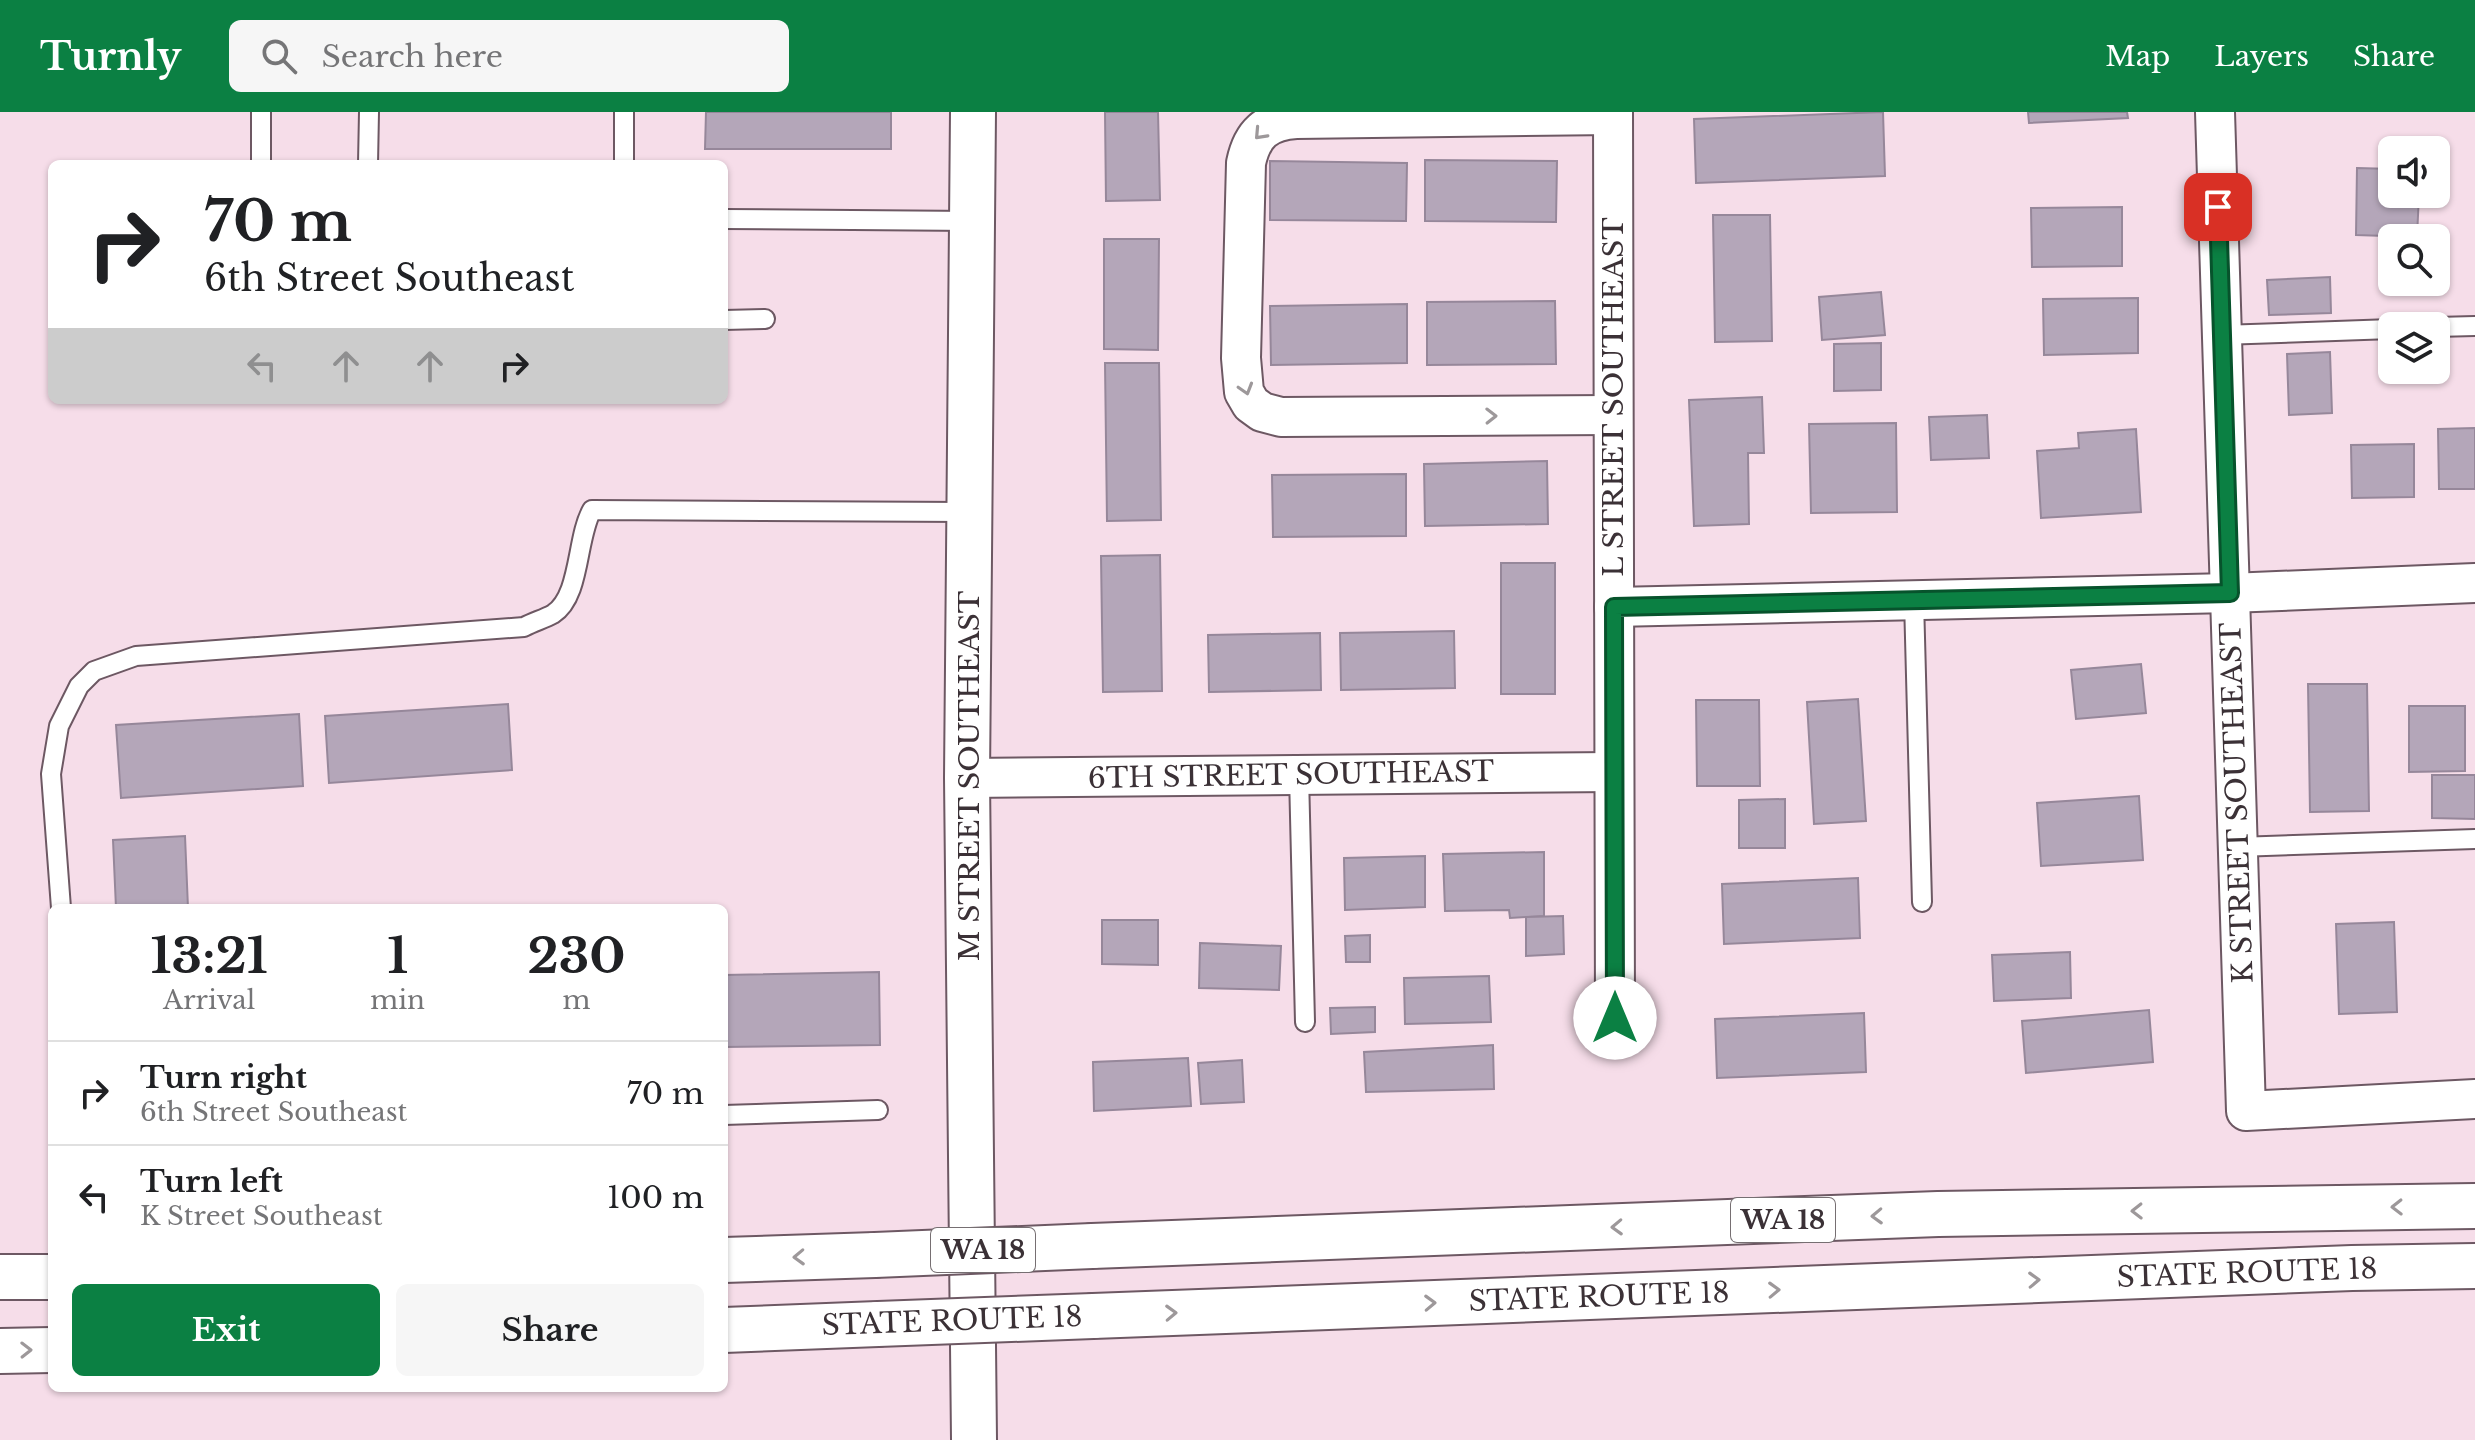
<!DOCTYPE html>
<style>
body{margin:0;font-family:"Libre Baskerville",serif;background:#f6f6f6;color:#202124;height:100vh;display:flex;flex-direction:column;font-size:30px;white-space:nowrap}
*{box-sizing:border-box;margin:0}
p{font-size:26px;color:#757577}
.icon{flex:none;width:44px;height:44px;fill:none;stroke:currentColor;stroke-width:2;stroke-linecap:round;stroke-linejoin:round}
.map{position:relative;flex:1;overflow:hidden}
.panel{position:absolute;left:48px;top:792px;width:680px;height:488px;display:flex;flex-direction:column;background:#fff;border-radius:12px;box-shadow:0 2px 6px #0004}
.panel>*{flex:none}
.hud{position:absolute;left:48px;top:48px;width:680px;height:244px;border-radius:12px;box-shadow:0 2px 6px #0004;background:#fff;color:#202124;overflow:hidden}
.tools{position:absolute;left:2378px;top:24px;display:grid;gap:16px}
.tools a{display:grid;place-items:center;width:72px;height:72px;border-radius:12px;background:#fff;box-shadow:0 2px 6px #0004;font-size:40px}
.pin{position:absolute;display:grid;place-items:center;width:68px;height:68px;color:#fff;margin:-34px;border-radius:16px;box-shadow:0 4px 12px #0006}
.me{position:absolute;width:88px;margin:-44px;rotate:0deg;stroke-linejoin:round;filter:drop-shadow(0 0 6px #0008)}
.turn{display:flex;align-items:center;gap:28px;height:168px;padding:0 24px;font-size:36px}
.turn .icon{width:104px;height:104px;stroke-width:2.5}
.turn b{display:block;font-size:56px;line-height:68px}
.lanes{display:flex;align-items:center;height:76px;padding:0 24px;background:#0003;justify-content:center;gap:40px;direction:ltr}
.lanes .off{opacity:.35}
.eta{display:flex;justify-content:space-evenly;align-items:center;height:136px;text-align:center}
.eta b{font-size:48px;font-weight:700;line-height:56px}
.action{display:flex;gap:16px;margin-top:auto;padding:16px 24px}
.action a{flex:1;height:92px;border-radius:12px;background:#0b8043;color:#fff;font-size:32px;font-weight:700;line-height:92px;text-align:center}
.action a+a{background:#f6f6f6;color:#202124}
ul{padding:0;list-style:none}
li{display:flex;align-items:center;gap:24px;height:104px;padding:0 24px;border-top:2px solid #e0e0e0}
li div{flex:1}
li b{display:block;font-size:30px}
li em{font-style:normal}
header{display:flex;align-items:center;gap:48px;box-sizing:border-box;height:112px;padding:0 40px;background:#0b8043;color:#fff}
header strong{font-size:38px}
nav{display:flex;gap:44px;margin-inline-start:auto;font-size:28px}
.search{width:560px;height:72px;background:#f6f6f6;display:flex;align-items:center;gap:20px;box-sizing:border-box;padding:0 28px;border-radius:12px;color:#757577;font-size:30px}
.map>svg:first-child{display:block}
</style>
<header>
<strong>Turnly</strong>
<div class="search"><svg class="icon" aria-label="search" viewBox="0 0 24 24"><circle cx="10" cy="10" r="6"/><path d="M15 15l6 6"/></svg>Search here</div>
<nav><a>Map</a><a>Layers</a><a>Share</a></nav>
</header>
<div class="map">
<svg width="2475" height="1328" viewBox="0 0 2475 1328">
<rect width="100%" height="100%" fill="#f6dde9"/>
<g fill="#b4a6b9" stroke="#96879a" stroke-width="2">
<polygon points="706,0 891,0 891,37 705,37"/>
<polygon points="1105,0 1158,0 1160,88 1106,89"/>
<polygon points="1883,0 1885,64 1696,71 1694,7"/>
<polygon points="2028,0 2127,0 2128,6 2029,11"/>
<polygon points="1425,48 1557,49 1556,110 1425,109"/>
<polygon points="1270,49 1407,51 1406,109 1270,108"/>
<polygon points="2357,56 2392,57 2392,82 2419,82 2417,125 2356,123"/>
<polygon points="2122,95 2122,154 2032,155 2031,96"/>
<polygon points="1713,103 1770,103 1772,229 1715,230"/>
<polygon points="1104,127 1159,127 1158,238 1104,237"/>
<polygon points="2330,165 2331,201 2269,203 2267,168"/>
<polygon points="1881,180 1885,223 1822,228 1819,185"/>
<polygon points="2138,186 2138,241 2044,243 2043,187"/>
<polygon points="1555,189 1556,252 1427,253 1427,190"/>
<polygon points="1407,192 1407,251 1271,253 1270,194"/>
<polygon points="1881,231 1881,278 1834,279 1834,232"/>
<polygon points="2330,240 2332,301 2289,303 2287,242"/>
<polygon points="1105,251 1159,251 1161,408 1107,409"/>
<polygon points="1762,285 1764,341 1748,341 1749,412 1694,414 1689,288"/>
<polygon points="1987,303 1989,346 1931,348 1929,305"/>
<polygon points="1896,311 1897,400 1811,401 1809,312"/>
<polygon points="2475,316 2475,377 2439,377 2438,317"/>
<polygon points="2136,317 2141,400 2041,406 2037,339 2079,336 2078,321"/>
<polygon points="2414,332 2414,385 2352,386 2351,333"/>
<polygon points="1547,349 1548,412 1425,414 1424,352"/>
<polygon points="1406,362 1406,424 1273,425 1272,363"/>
<polygon points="1160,443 1162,579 1103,580 1101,444"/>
<rect x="1501" y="451" width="54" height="131"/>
<polygon points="1454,519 1455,576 1341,578 1340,521"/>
<polygon points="1320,521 1321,578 1209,580 1208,523"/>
<polygon points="2141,552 2146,601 2076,607 2071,558"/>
<polygon points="2308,572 2367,572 2369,699 2310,700"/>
<polygon points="1858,587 1866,709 1814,712 1807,590"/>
<polygon points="1696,588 1759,588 1760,674 1697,674"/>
<polygon points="508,592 512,658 329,671 325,604"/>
<polygon points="2409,594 2465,594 2465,659 2409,660"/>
<polygon points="299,602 303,674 121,686 116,613"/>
<polygon points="2432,663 2475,663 2475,707 2432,706"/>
<polygon points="2139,684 2143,748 2041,754 2037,691"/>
<polygon points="1785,687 1785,736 1739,736 1739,688"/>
<polygon points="185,724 188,796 116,796 113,728"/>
<polygon points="1544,740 1544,804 1510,806 1509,798 1445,799 1443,742"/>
<polygon points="1425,744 1425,795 1345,798 1344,746"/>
<polygon points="1858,766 1860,826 1724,832 1722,772"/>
<polygon points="1563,804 1564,842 1526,844 1526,805"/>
<polygon points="1102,808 1158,808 1158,853 1102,852"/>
<polygon points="2394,810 2397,900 2339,902 2336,812"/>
<polygon points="1370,823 1370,850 1346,850 1345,824"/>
<polygon points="1200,831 1281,834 1279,878 1199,876"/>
<polygon points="2070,840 2071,886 1994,889 1992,843"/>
<polygon points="879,860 880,933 724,935 724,863"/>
<polygon points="1489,864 1491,910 1405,912 1404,866"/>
<polygon points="1375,895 1375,920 1331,922 1330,896"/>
<polygon points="2149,898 2153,950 2026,961 2022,909"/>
<polygon points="1864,901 1866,960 1717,966 1715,907"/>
<polygon points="1493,933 1494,977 1366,980 1364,940"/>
<polygon points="1188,946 1191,994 1094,999 1093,950"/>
<polygon points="1242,948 1244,990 1201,992 1198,951"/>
</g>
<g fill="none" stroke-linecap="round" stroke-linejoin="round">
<g stroke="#6d5863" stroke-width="22">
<g id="lane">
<polyline points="261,0 261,52"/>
<polyline points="368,52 369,0"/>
<polyline points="624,52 624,0"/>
<polyline points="724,107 973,109"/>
<polyline points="724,208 765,207"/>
<polyline points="2436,215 2475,214"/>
<polyline points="2221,223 2392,217"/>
<polyline points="1914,488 1922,790"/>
<polyline points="1299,663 1305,910"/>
<polyline points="2237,735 2475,727"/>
<path d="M61,796L51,662L59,614L79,574L94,559L136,544L524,515C533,510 544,507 553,502C581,484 576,426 592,398L968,400"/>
<polyline points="724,1003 878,998"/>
</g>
</g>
<g stroke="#6d5863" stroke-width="42">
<g id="street">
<polyline points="1613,0 1615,906"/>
<polyline points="2215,0 2246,999 2475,987"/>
<path d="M1613,3L1296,7C1266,9 1252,22 1246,51L1241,246L1244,280L1251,292L1262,300L1281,305L1613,303"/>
<polyline points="1614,495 2230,481 2475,471"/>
<polyline points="967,666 1614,660"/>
</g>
</g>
<g stroke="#6d5863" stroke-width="48">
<polyline id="secondary" points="973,0 967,666 974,1328"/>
</g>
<g stroke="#6d5863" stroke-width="48">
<g id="highway">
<polyline points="1092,1134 1938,1102 2475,1094"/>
<polyline points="724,1148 875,1143"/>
<polyline points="0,1165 52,1165"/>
<polyline points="1093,1204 2352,1156 2475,1154"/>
<polyline points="724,1218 878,1212"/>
<polyline points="0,1239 52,1238"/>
</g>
</g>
<use href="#lane" stroke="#fff" stroke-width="18"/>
<use href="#street" stroke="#fff" stroke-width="38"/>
<use href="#secondary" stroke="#fff" stroke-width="44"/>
<use href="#highway" stroke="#fff" stroke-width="44"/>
<g stroke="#6d5863" stroke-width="48" stroke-linecap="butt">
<g id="highway-bridge">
<polyline points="875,1143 1092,1134"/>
<polyline points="878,1212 1093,1204"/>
</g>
</g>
<use href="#highway-bridge" stroke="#fff" stroke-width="44"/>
</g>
<defs><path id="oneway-chevron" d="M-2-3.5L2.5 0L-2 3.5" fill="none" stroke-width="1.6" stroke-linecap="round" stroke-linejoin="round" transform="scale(2)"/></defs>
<g stroke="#9d989a">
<use href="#oneway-chevron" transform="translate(1260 22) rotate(133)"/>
<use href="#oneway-chevron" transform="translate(1246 277) rotate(73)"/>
<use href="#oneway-chevron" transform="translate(1491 304) rotate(-1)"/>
<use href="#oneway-chevron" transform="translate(2397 1095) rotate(179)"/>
<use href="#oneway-chevron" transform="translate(2137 1099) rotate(179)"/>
<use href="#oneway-chevron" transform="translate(1877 1104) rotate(178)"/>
<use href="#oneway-chevron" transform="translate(1617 1115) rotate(178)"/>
<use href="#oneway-chevron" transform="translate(799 1145) rotate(178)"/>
<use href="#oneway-chevron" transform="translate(2034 1168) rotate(-2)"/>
<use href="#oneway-chevron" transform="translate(1774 1178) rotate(-2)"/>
<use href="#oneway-chevron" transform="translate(1430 1191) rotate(-2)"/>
<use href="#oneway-chevron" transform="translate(1171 1201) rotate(-2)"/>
<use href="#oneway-chevron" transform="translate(26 1238) rotate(-1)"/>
</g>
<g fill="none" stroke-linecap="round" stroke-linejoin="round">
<g stroke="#07532c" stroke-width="20">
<polyline id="route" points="1615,906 1614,495 2230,481 2218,95"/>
</g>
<use href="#route" stroke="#0b8043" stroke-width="14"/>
</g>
<g text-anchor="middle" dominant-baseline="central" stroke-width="8" stroke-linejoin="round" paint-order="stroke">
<g fill="#fff" stroke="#766f72" stroke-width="2">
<rect x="1731" y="1086" width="104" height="44" rx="6"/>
<rect x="931" y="1116" width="104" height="44" rx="6"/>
</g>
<g font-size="26" font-weight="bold" fill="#3b3136">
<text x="1783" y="1108">WA 18</text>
<text x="983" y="1138">WA 18</text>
</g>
<g font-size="28" fill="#3b3136" stroke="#fff">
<text transform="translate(1613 285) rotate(-90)">L STREET SOUTHEAST</text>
<text transform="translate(1291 663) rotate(-1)">6TH STREET SOUTHEAST</text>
<text transform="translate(969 664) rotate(-90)">M STREET SOUTHEAST</text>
<text transform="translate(2237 691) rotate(-92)">K STREET SOUTHEAST</text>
<text transform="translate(2247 1161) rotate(-2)">STATE ROUTE 18</text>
<text transform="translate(1599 1185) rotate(-2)">STATE ROUTE 18</text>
<text transform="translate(952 1209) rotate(-2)">STATE ROUTE 18</text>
</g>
</g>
</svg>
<div class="tools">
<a><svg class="icon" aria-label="sound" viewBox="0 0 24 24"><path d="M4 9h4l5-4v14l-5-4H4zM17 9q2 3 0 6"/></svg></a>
<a><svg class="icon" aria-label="search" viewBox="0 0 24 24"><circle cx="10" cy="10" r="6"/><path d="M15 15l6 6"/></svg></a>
<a><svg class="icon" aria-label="layers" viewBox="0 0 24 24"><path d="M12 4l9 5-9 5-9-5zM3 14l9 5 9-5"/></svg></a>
</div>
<div class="pin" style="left:2218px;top:95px;background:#d93025"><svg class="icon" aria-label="arrive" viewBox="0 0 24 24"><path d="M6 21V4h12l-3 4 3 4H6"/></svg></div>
<svg class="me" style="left:1615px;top:906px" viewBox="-20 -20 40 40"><circle r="19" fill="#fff"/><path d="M0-13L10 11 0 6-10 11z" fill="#0b8043"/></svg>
<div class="hud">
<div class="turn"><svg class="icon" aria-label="right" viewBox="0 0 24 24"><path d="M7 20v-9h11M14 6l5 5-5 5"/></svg><div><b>70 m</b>6th Street Southeast</div></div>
<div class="lanes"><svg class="icon off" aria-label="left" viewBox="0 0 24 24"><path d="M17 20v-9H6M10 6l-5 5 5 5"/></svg><svg class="icon off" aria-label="ahead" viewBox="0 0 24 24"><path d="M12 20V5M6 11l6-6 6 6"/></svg><svg class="icon off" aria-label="ahead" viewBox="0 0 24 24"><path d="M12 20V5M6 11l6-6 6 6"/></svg><svg class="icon" aria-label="right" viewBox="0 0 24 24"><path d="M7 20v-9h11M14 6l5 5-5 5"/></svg></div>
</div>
<section class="panel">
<div class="eta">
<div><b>13:21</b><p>Arrival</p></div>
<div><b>1</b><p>min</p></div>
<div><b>230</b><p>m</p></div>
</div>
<ul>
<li><svg class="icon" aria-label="right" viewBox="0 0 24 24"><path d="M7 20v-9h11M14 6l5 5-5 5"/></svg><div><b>Turn right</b><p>6th Street Southeast</p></div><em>70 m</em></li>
<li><svg class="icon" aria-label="left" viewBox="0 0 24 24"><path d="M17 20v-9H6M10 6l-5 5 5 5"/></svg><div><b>Turn left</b><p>K Street Southeast</p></div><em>100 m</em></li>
</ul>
<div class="action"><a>Exit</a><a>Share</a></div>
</section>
</div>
